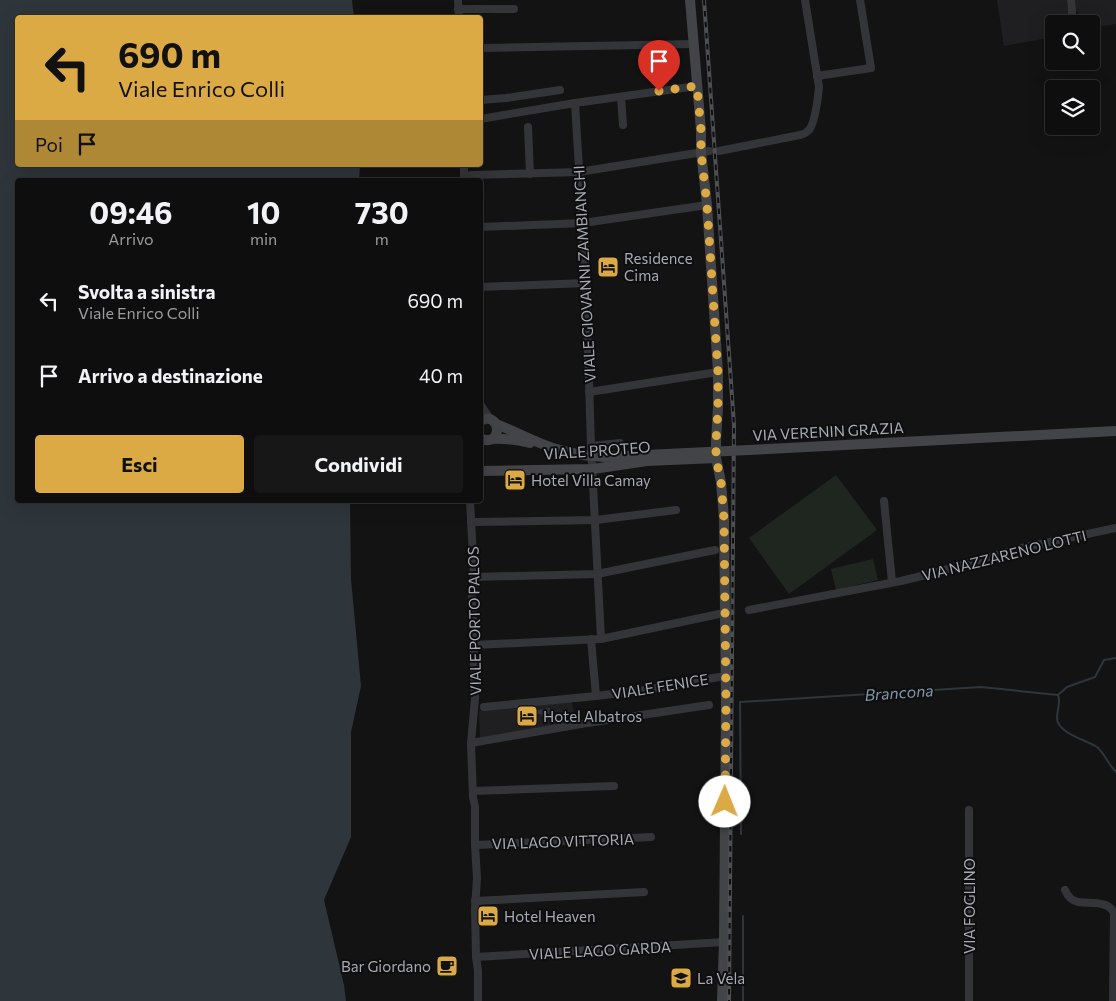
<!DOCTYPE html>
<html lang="it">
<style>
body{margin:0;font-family:Commissioner,sans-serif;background:#171718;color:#f1f3f6;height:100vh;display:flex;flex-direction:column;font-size:19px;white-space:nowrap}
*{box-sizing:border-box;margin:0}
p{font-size:16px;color:#9b9c9e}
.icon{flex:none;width:28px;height:28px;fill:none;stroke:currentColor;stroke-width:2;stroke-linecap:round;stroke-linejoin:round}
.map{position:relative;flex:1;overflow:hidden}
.drawer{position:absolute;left:15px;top:178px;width:468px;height:325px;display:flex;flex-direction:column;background:#0e0e0f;border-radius:5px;box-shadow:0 5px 20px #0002,0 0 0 1px #2e2e2f}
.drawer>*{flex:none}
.top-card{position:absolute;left:15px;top:15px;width:468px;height:152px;border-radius:5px;box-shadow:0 5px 20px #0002,0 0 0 1px #2e2e2f;background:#dbaa44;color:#111;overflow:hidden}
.controls{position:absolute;left:1045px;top:15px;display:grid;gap:10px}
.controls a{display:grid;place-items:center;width:55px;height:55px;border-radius:5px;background:#0e0e0f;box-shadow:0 5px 20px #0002,0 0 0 1px #2e2e2f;font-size:25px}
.pin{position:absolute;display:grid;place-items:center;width:42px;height:42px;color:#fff;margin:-51px -21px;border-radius:50% 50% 50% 0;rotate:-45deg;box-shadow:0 0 5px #0007}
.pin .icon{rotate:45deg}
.me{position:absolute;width:55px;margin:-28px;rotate:1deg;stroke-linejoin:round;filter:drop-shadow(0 0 4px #0008)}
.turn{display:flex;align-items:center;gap:18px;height:105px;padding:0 20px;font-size:22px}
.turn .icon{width:65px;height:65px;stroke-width:2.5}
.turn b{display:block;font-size:35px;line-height:42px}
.then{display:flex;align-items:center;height:48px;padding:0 20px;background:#0003;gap:10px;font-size:19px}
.eta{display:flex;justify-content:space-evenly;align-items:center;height:85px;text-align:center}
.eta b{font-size:30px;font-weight:700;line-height:35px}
.button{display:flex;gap:10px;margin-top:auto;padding:10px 20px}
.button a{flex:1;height:58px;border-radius:5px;background:#dbaa44;color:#111;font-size:20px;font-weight:700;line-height:58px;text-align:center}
.button a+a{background:#171718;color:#f1f3f6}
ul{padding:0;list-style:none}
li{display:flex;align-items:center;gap:15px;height:75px;padding:0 20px}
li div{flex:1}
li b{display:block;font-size:19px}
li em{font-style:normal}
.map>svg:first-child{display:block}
</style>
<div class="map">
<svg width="1116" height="1001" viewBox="0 0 1116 1001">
<rect width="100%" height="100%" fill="#131314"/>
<g fill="#1f1f21">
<polygon points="997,0 1067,0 1069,24 1054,24 1054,37 1004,46"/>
<polygon points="1074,0 1116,0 1116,24 1091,28 1091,24 1080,24 1078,12 1075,11"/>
<polygon points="572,702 575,721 480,738 479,711"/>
</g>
<g fill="#1f2620">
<polygon points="836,475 877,530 789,594 749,538"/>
<polygon points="873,559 878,580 836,590 831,569"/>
</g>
<g fill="#2e353b">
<polygon points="0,0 352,0 354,17 18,18 18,165 360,165 359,180 18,180 18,500 350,500 351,579 361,686 351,732 351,837 324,900 344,985 346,1001 0,1001"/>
<polygon points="549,708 553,711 552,715 542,717 541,714 537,714 535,712 537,710"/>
</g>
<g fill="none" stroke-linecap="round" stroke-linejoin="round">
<g stroke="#2e353b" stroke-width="2">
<path d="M1058,695C1061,703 1057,710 1057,718C1057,733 1086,740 1097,747C1105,754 1108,764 1116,772"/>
<polyline points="1058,695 1067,687 1095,677 1104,660 1116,658"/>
<polyline points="741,834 740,702 981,687 1058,695"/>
<polyline points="743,1001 743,916"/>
</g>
<g stroke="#343538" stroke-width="8">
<polyline points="458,0 459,18"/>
<polyline points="1071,0 1073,24"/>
<polyline points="458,9 514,9"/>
<polyline points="480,48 694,44"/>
<polyline points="817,76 871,68 860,0"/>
<polyline points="621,97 623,125"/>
<polyline points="480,100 506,98 560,90"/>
<polyline points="575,103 586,283 591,446 601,639"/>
<polyline points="480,119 575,103 697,86"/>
<polyline points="528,127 530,174"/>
<path d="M719,151L800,135C804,134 805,134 808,131C815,125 818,97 819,87L805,0"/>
<polyline points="464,165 464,180"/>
<polyline points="471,175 579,172 709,151"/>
<polyline points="480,227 583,223 707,205"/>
<polyline points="480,287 586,283"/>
<polyline points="589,392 718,372"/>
<polyline points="480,404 491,420"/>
<polyline points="591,446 620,443"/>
<polyline points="470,500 474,577 474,584 472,594 475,698 471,743 473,797 475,807 475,845 477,878 475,908 476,957 478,970 478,1001"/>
<polyline points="884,501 892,582"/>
<polyline points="471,522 596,520 676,510"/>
<polyline points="474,577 597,574 715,550"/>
<polyline points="749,610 901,581 934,573 1017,549 1116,528"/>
<polyline points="591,639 596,696"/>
<polyline points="474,645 601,639 724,613"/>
<polyline points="484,707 596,696 645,690 725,676"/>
<polyline points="471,743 581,724 709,705"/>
<polyline points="473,791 614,786"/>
<polyline points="969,810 969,1001"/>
<polyline points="475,845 651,837"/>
<path d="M1065,890C1068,897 1071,900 1078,902C1090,904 1108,900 1114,913L1113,1001"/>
<polyline points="475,901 644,892"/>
<polyline points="476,957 724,942"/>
</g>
<g stroke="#424448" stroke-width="10">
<polyline points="690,0 701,130 701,152 707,205 718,372 718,407 716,442 716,458 721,482 724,519 726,703 724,942 722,1001"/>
<path d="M480,421C502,409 503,450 480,438"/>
<path d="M496,424C517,432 536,443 556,449"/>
<path d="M492,439C506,438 517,440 530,443"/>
<polyline points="768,449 1116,431"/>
<polyline points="480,471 593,469 647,461 716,458"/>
</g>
<g stroke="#4d4f53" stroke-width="4">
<polyline id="rail" points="704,0 734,425 729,1001"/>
</g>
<use href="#rail" stroke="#0e0e0f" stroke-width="2" stroke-dasharray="5.5" stroke-linecap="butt"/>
<polyline stroke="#424448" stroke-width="10" points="556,449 582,455 605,457 768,449"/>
</g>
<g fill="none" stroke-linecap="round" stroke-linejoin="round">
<polyline stroke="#dbaa44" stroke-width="9" stroke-dasharray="0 16.2" points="659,91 697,86 701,130 701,152 707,205 718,372 718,407 716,442 716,458 721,482 724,519 726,703 725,802"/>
</g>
<defs>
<g id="hotel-square" transform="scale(1.125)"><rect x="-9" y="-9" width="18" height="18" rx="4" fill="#dbaa44" stroke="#0e0e0f"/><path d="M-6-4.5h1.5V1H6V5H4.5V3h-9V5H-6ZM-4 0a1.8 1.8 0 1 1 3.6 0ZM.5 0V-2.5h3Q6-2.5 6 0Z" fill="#111"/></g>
<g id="cafe-square" transform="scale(1.125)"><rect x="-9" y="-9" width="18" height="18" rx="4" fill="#dbaa44" stroke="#0e0e0f"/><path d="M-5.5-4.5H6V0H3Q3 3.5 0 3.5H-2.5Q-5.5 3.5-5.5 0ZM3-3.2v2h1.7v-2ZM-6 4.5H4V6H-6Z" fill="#111"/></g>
<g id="school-square" transform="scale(1.125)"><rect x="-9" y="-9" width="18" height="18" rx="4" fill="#dbaa44" stroke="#0e0e0f"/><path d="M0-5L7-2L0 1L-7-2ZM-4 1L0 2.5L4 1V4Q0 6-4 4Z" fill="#111"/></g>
</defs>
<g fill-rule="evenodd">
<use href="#hotel-square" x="608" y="267"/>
<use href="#hotel-square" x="515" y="480"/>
<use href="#hotel-square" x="527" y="716"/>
<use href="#hotel-square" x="488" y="916"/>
<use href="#cafe-square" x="447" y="966"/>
<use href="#school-square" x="681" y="978"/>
</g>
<g text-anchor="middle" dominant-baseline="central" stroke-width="4" stroke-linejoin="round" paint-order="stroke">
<g font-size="15" fill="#a6aab3" stroke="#0e0e0f" text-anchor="start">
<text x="624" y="258">Residence<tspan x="624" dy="17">Cima</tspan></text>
<text x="531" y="480">Hotel Villa Camay</text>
<text x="543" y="716">Hotel Albatros</text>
<text x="504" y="916">Hotel Heaven</text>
<text x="431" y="966" text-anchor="end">Bar Giordano</text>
<text x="697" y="978">La Vela</text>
</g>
<g font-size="15" fill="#a6aab3" stroke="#0e0e0f">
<text transform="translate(584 274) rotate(-93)">VIALE GIOVANNI ZAMBIANCHI</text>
<text transform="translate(828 431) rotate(-3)">VIA VERENIN GRAZIA</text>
<text transform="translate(597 450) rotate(-4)">VIALE PROTEO</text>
<text transform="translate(1004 555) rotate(-14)">VIA NAZZARENO LOTTI</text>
<text transform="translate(474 621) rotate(-91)">VIALE PORTO PALOS</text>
<text transform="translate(660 686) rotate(-9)">VIALE FENICE</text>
<text transform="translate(563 841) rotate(-2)">VIA LAGO VITTORIA</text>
<text transform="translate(969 906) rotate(-90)">VIA FOGLINO</text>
<text transform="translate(600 950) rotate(-3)">VIALE LAGO GARDA</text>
</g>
<g font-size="16" font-style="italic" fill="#8196aa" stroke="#0e0e0f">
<text transform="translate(899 692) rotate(-4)">Brancona</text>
</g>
</g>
</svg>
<div class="controls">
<a><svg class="icon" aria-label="search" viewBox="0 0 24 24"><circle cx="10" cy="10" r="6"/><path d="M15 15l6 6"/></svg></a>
<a><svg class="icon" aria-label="layers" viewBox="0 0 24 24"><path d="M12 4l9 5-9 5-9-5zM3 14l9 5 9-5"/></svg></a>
</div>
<div class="pin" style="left:659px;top:91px;background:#d93025"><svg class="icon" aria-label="arrive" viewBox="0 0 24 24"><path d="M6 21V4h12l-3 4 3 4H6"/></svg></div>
<svg class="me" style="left:725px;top:802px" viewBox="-20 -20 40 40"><circle r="19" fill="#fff"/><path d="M0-13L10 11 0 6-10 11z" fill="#dbaa44"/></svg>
<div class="top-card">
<div class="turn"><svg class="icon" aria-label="left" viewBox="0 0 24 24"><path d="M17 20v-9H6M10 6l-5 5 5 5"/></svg><div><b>690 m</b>Viale Enrico Colli</div></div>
<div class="then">Poi<svg class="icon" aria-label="arrive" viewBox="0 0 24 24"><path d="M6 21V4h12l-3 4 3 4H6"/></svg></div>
</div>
<section class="drawer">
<div class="eta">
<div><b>09:46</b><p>Arrivo</p></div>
<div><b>10</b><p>min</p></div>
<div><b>730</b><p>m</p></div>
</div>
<ul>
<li><svg class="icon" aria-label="left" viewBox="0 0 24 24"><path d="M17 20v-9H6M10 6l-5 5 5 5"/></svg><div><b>Svolta a sinistra</b><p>Viale Enrico Colli</p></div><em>690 m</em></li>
<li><svg class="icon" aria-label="arrive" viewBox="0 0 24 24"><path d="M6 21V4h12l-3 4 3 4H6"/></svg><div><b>Arrivo a destinazione</b></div><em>40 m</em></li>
</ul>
<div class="button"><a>Esci</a><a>Condividi</a></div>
</section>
</div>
